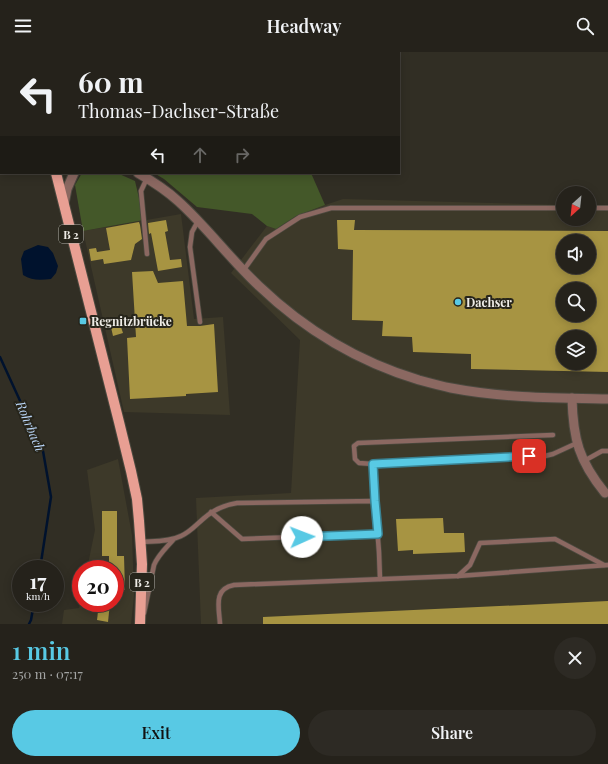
<!DOCTYPE html>
<meta charset="utf-8">
<style>
body{margin:0;font-family:"Playfair Display",serif;background:#2d2a24;color:#f1f3f6;height:100vh;display:flex;flex-direction:column;font-size:15px;white-space:nowrap}
*{box-sizing:border-box;margin:0}
p{font-size:13px;color:#a3a4a3}
.icon{flex:none;width:22px;height:22px;fill:none;stroke:currentColor;stroke-width:2;stroke-linecap:round;stroke-linejoin:round}
.map{position:relative;height:572px;overflow:hidden}
.details{display:flex;flex-direction:column;background:#25221b;flex:1}
.details>*{flex:none}
.hud{position:absolute;left:0px;top:0px;width:400px;height:122px;box-shadow:0 2px 10px #0003,0 0 0 1px #423f3a;background:#25221b;color:#f1f3f6;overflow:hidden}
.needle{width:26px;rotate:207deg}
.fabs{position:absolute;left:556px;top:134px;display:grid;gap:8px}
.fabs a{display:grid;place-items:center;width:40px;height:40px;border-radius:50%;background:#25221b;box-shadow:0 2px 10px #0003,0 0 0 1px #423f3a;font-size:20px}
.speed{position:absolute;left:12px;top:508px;display:flex;gap:8px;font-size:20px;font-weight:700;text-align:center}
.speed>*{display:grid;place-content:center;width:52px;height:52px;border-radius:50%;background:#25221b;box-shadow:0 2px 10px #0003,0 0 0 1px #423f3a;line-height:1}
.speed small{font-size:10px;font-weight:400}
.speed .limit{border:6px solid #d22;background:#fff;color:#111}
.pin{position:absolute;display:grid;place-items:center;width:34px;height:34px;color:#fff;margin:-17px;border-radius:8px;box-shadow:0 2px 6px #0006}
.me{position:absolute;width:44px;margin:-22px;rotate:88deg;stroke-linejoin:round;filter:drop-shadow(0 0 3px #0008)}
.turn{display:flex;align-items:center;gap:14px;height:84px;padding:0 12px;font-size:18px}
.turn .icon{width:52px;height:52px;stroke-width:2.5}
.turn b{display:block;font-size:28px;line-height:34px}
.lanes{display:flex;align-items:center;height:38px;padding:0 12px;background:#0003;justify-content:center;gap:20px;direction:ltr}
.lanes .off{opacity:.35}
.round{display:grid;place-items:center;flex:none;width:42px;height:42px;border-radius:21px;background:#2d2a24}
.summary{display:flex;align-items:center;justify-content:space-between;height:68px;padding:0 12px}
h1{font-size:24px;font-weight:600;line-height:30px;color:#58c9e4}
.button{display:flex;gap:8px;margin-top:auto;padding:8px 12px}
.button a{flex:1;height:46px;border-radius:24px;background:#58c9e4;color:#111;font-size:16px;font-weight:600;line-height:46px;text-align:center}
.button a+a{background:#2d2a24;color:#f1f3f6}
header{display:flex;justify-content:space-between;align-items:center;height:52px;padding:0 12px;background:#25221b;font-size:18px;font-weight:600}
.map>svg:first-child{display:block}
</style>
<header><svg class="icon" aria-label="menu" viewBox="0 0 24 24"><path d="M4 6h16M4 12h16M4 18h16"/></svg>Headway<svg class="icon" aria-label="search" viewBox="0 0 24 24"><circle cx="10" cy="10" r="6"/><path d="M15 15l6 6"/></svg></header>
<div class="map">
<svg width="608" height="572" viewBox="0 0 608 572">
<rect width="100%" height="100%" fill="#312e24"/>
<g fill="#3d3929" fill-rule="evenodd">
<path d="M343,147L563,153V167H589V153L608,154V572H201L196,446L291,441L300,288L231,221L267,174L276,177L296,164L325,153ZM563,189H589V215H563ZM563,237H589V263H563ZM563,285H589V311H563Z"/>
<polygon points="181,162 194,267 223,265 230,363 124,360 83,179"/>
<polygon points="118,407 132,483 134,544 131,572 62,572 64,558 79,556 81,546 81,551 115,551 115,517 87,517 95,478 87,418"/>
</g>
<g fill="#445829">
<polygon points="174,0 358,0 359,1 174,1"/>
<polygon points="82,121 117,121 135,129 144,168 83,179 75,133"/>
<polygon points="154,121 311,121 325,153 296,164 276,177 267,174 252,162 197,155 164,127"/>
</g>
<path fill="#00122d" d="M38,193L48,195L53,201L58,214L56,221L51,227C41,228 32,229 23,223L21,207L24,199Z"/>
<g fill="none" stroke-linecap="round" stroke-linejoin="round">
<g stroke="#00122d" stroke-width="2.5">
<polyline points="18,0 18,1"/>
<polyline points="0,77 1,76"/>
<polyline points="0,305 43,399 51,445 40,517"/>
<polyline points="29,572 31,568 34,551"/>
</g>
</g>
<g fill="#a79442" fill-rule="evenodd">
<polygon points="166,168 168,179 165,180 170,208 181,207 182,215 158,219 151,181 149,182 148,171"/>
<path d="M337,168H355L354,178L608,179V320L471,317V302L413,300L412,285L382,284L383,269L352,268L353,198L338,197ZM563,189H589V215H563ZM563,237H589V263H563ZM563,285H589V311H563Z"/>
<polygon points="139,170 140,173 142,187 135,192 131,208 104,212 103,207 91,209 89,197 96,196 97,200 110,198 106,176"/>
<polygon points="153,219 158,231 183,229 187,274 200,274 214,272 218,340 186,342 186,344 130,347 127,286 136,285 132,220"/>
<polygon points="119,269 123,281 113,284 110,271"/>
<polygon points="102,459 117,459 117,504 124,504 125,538 115,538 115,517 109,517 109,504 102,504"/>
<polygon points="443,466 444,481 464,481 465,500 413,502 413,498 398,499 396,467"/>
<polygon points="608,549 608,572 263,572 263,565"/>
<polygon points="99,551 110,551 108,570 97,568"/>
</g>
<g fill="none" stroke-linecap="round" stroke-linejoin="round">
<g stroke="#4b493f" stroke-width="6">
<g id="service">
<polyline points="589,156 608,156"/>
<polyline points="198,169 192,180 190,195 200,270"/>
<polyline points="147,202 141,139 147,126"/>
<polyline points="243,219 266,187 300,165 331,156 563,156"/>
<polyline points="584,409 602,399 608,399"/>
<polyline points="373,412 359,411 355,407 354,394 358,391 553,383"/>
<polyline points="375,449 373,412 545,404 553,402 577,391"/>
<polyline points="211,460 242,487 378,482"/>
<path d="M141,490C154,489 169,490 181,484C190,480 196,473 203,467C213,458 224,453 237,451L375,449L379,500L380,527"/>
<polyline points="458,524 470,513 480,491 555,487 604,513"/>
<path d="M144,561L154,513C158,503 166,496 173,488"/>
<path d="M220,572C219,555 213,537 234,533L458,524L608,513"/>
</g>
</g>
<g stroke="#4b493f" stroke-width="11">
<g id="minor">
<path d="M138,121C152,129 166,138 178,149C207,175 230,207 259,234C304,277 359,310 419,328C430,331 441,334 451,336C503,346 555,346 608,347"/>
<polyline points="64,152 67,137 74,121"/>
<path d="M572,346C573,387 579,409 605,441"/>
</g>
</g>
<g stroke="#4b493f" stroke-width="12">
<g id="primary">
<polyline points="33,0 33,1"/>
<polyline points="56,121 119,370 131,419 137,447 139,469 142,512 140,572"/>
</g>
</g>
<use href="#service" stroke="#8b6861" stroke-width="4.5"/>
<use href="#minor" stroke="#8b6861" stroke-width="9"/>
<use href="#primary" stroke="#e89f93" stroke-width="10"/>
</g>
<g fill="none" stroke-linecap="round" stroke-linejoin="round">
<g stroke="#398394" stroke-width="10">
<polyline id="route" points="302,485 378,482 375,449 373,412 529,404"/>
</g>
<use href="#route" stroke="#58c9e4" stroke-width="7"/>
</g>
<g fill="#58c9e4" stroke="#27251b" stroke-width="1.5">
<circle cx="458" cy="250" r="4"/>
<rect x="79" y="265" width="8" height="8" rx="2"/>
</g>
<g text-anchor="middle" dominant-baseline="central" stroke-width="4" stroke-linejoin="round" paint-order="stroke">
<g fill="#27251b" stroke="#b2b0a9" stroke-width="1">
<rect x="59" y="173" width="24" height="18" rx="3"/>
<rect x="130" y="521" width="24" height="18" rx="3"/>
</g>
<g font-size="11" font-weight="bold" fill="#eeece6">
<text x="71" y="182">B 2</text>
<text x="142" y="530">B 2</text>
</g>
<g font-size="12" font-weight="bold" fill="#eeece6" stroke="#27251b" text-anchor="start">
<text x="466" y="250">Dachser</text>
<text x="91" y="269">Regnitzbrücke</text>
</g>
<g font-size="13" font-style="italic" fill="#b7d2f3" stroke="#27251b">
<text transform="translate(31 374) rotate(67)">Rohrbach</text>
</g>
</g>
</svg>
<div class="fabs">
<a><svg class="needle" viewBox="-14 -14 28 28"><path d="M0-13l5 13h-10z" fill="#e53935"/><path d="M0 13l5-13h-10z" fill="#a3a4a3"/></svg></a>
<a><svg class="icon" aria-label="sound" viewBox="0 0 24 24"><path d="M4 9h4l5-4v14l-5-4H4zM17 9q2 3 0 6"/></svg></a>
<a><svg class="icon" aria-label="search" viewBox="0 0 24 24"><circle cx="10" cy="10" r="6"/><path d="M15 15l6 6"/></svg></a>
<a><svg class="icon" aria-label="layers" viewBox="0 0 24 24"><path d="M12 4l9 5-9 5-9-5zM3 14l9 5 9-5"/></svg></a>
</div>
<div class="speed"><div>17<small>km/h</small></div><div class="limit">20</div></div>
<div class="pin" style="left:529px;top:404px;background:#d93025"><svg class="icon" aria-label="arrive" viewBox="0 0 24 24"><path d="M6 21V4h12l-3 4 3 4H6"/></svg></div>
<svg class="me" style="left:302px;top:485px" viewBox="-20 -20 40 40"><circle r="19" fill="#fff"/><path d="M0-13L10 11 0 6-10 11z" fill="#58c9e4"/></svg>
<div class="hud">
<div class="turn"><svg class="icon" aria-label="left" viewBox="0 0 24 24"><path d="M17 20v-9H6M10 6l-5 5 5 5"/></svg><div><b>60 m</b>Thomas-Dachser-Straße</div></div>
<div class="lanes"><svg class="icon" aria-label="left" viewBox="0 0 24 24"><path d="M17 20v-9H6M10 6l-5 5 5 5"/></svg><svg class="icon off" aria-label="ahead" viewBox="0 0 24 24"><path d="M12 20V5M6 11l6-6 6 6"/></svg><svg class="icon off" aria-label="right" viewBox="0 0 24 24"><path d="M7 20v-9h11M14 6l5 5-5 5"/></svg></div>
</div>
</div>
<section class="details">
<div class="summary"><div><h1>1 min</h1><p>250 m · 07:17</p></div><a class="round"><svg class="icon" aria-label="close" viewBox="0 0 24 24"><path d="M6 6l12 12M18 6L6 18"/></svg></a></div>
<div class="button"><a>Exit</a><a>Share</a></div>
</section>
